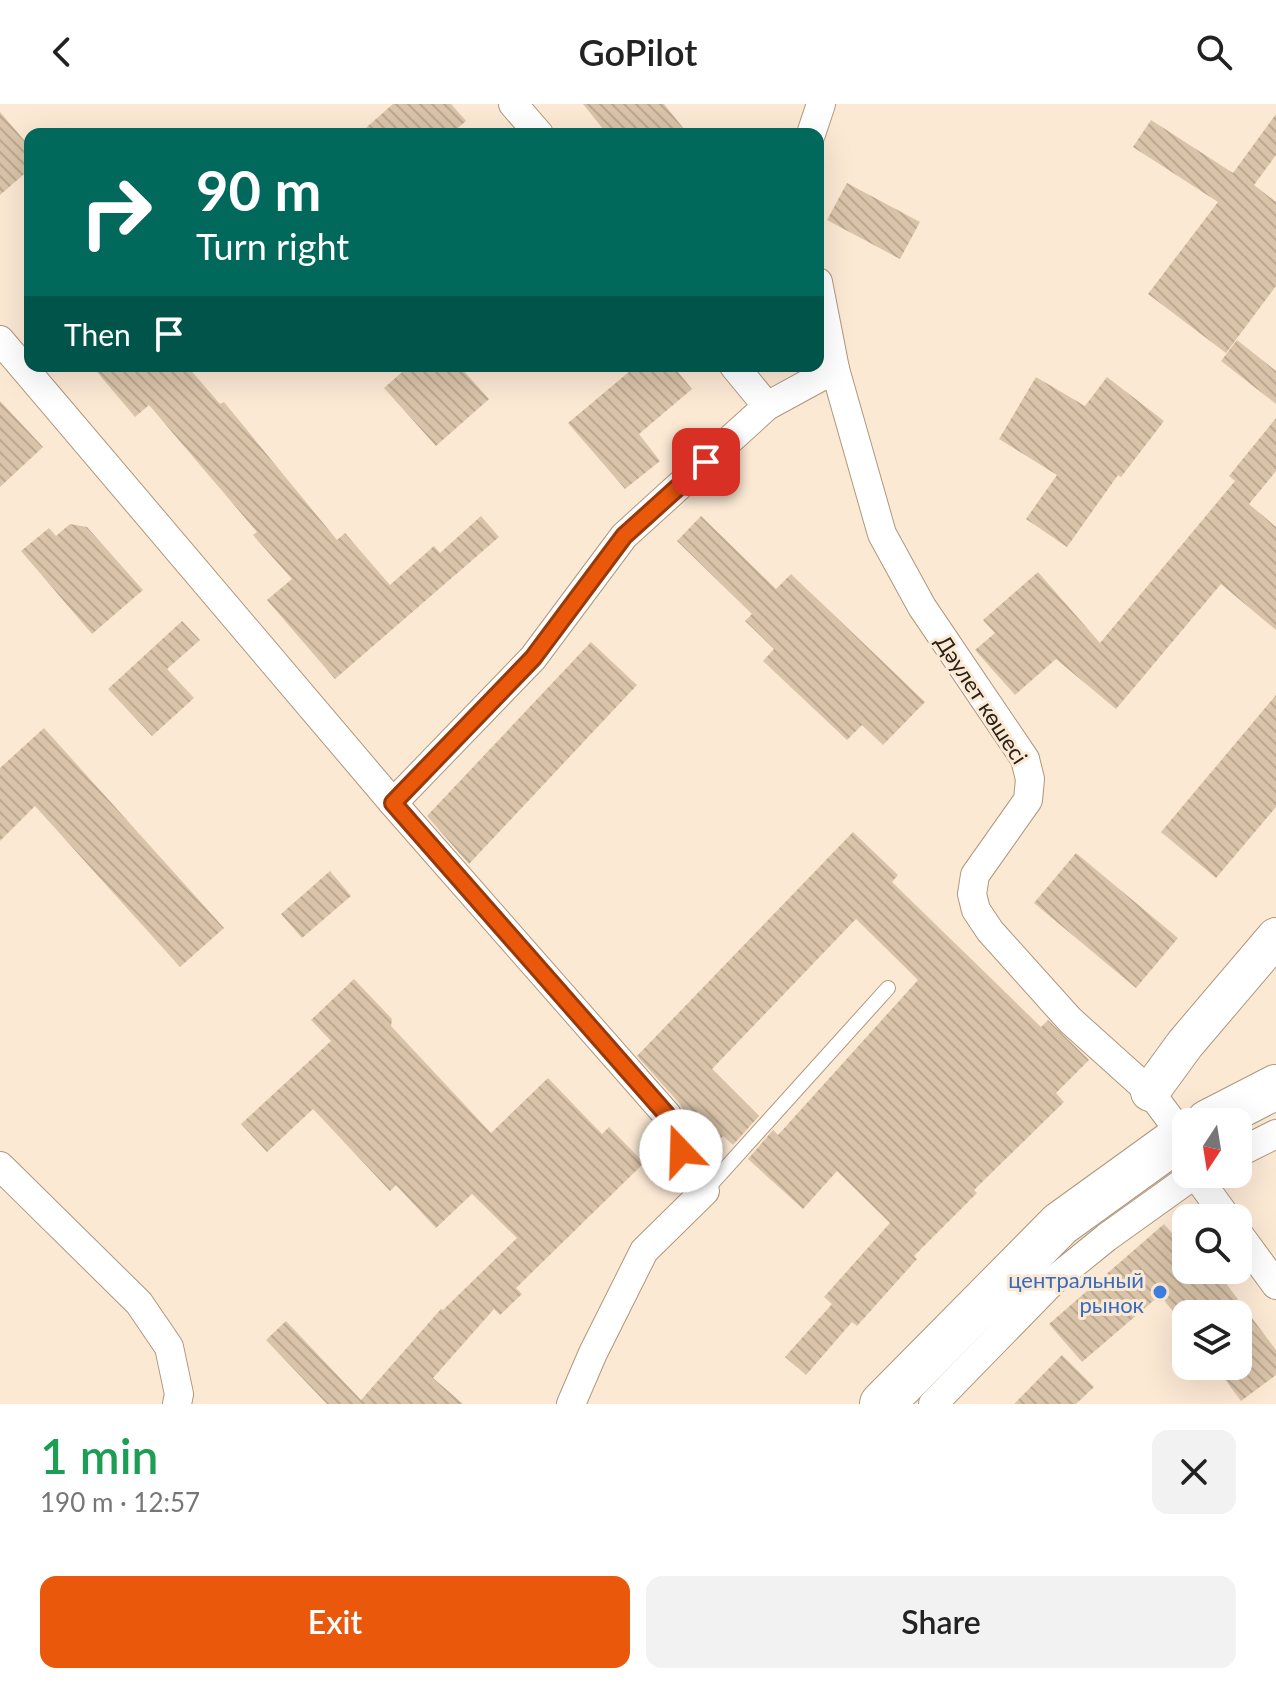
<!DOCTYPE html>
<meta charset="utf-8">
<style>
body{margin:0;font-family:Lato,sans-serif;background:#f2f2f2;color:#222;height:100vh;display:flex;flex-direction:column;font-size:30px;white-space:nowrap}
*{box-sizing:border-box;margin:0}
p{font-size:26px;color:#767676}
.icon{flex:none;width:44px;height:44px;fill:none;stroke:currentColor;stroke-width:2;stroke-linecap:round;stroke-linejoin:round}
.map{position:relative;height:1300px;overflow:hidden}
.details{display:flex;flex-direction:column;background:#fff;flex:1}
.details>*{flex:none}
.banner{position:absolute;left:24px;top:24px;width:800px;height:244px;border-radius:16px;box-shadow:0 8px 32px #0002;background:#00695c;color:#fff;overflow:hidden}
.needle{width:52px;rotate:192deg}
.tools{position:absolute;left:1172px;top:1004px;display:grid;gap:16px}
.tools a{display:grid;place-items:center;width:80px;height:80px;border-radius:16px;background:#fff;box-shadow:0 8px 32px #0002;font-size:40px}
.pin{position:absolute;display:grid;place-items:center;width:68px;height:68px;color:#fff;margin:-34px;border-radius:16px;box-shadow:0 4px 12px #0006}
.me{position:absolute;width:88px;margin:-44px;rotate:339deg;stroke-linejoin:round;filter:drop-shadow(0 0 6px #0008)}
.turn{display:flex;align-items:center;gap:28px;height:168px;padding:0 40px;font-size:36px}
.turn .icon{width:104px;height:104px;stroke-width:2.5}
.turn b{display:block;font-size:56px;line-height:68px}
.then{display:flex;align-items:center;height:76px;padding:0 40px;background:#0003;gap:16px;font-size:30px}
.round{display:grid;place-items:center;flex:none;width:84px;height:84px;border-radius:16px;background:#f2f2f2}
.summary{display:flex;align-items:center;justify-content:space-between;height:136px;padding:0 40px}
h1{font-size:48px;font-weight:600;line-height:60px;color:#1e9e55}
.primary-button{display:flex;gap:16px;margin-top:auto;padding:16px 40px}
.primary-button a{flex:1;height:92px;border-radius:16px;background:#ea580c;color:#fff;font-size:32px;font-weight:600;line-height:92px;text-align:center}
.primary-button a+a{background:#f2f2f2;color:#222}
header{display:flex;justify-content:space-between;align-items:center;height:104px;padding:0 40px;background:#fff;font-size:36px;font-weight:600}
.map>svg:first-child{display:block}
</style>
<header><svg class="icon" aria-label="back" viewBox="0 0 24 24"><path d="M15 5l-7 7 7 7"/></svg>GoPilot<svg class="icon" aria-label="search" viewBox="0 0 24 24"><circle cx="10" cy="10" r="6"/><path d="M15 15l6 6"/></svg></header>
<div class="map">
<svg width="1276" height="1300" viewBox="0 0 1276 1300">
<defs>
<pattern id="building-back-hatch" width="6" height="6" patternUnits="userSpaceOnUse" patternTransform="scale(2)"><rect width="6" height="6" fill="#dac4a9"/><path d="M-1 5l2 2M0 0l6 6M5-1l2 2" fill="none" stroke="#bba891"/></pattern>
</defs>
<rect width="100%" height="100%" fill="#fce9d4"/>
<g fill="url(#building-back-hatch)">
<polygon points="393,0 451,0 466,17 451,30 359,30"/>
<polygon points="583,0 664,0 688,30 607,30"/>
<polygon points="0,8 30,43 30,65 0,91"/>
<polygon points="1276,10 1276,51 1254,81 1276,98 1276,182 1226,249 1148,190 1218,98 1133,43 1151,16 1233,69"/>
<polygon points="847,79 920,118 900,155 827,116"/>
<polygon points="1237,236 1276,267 1276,300 1221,257"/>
<polygon points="92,262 187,262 220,300 224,298 337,436 345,429 390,481 434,442 440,449 481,412 499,433 335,575 267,496 292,475 253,431 257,428 149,301 135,313"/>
<polygon points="409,262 459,262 489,295 436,342 384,284"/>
<polygon points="636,262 673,262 692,285 639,330 660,357 625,385 568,319"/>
<polygon points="1036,273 1085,302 1107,273 1164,317 1121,373 1118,371 1067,443 1026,415 1057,371 999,335"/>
<polygon points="0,297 43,343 0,383"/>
<polygon points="1276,314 1276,367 1249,400 1276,423 1276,526 1221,480 1116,605 1056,555 1015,591 975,546 995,529 983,516 1038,468 1100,539 1235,377 1229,372"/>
<polygon points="701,412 776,485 791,470 925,598 883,641 862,621 847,636 763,557 774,545 745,517 752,510 677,437"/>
<polygon points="70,420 87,423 143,486 92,530 21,447 49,424 56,432"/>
<polygon points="182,517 200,536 167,565 194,594 152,632 108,585"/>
<polygon points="591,538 637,581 469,760 427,712"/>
<polygon points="1276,591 1276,703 1216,774 1161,728"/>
<polygon points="44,624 224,824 180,863 35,702 0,737 0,664"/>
<polygon points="853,728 898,771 892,778 1041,923 1048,916 1089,956 1056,989 1064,998 974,1086 977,1089 914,1152 917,1155 857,1222 852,1218 806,1271 785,1253 832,1200 824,1193 890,1119 837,1067 803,1105 748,1055 773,1026 778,1031 918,876 856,815 712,965 759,1012 733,1041 723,1032 714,1041 686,1012 680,1000 637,952"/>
<polygon points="1076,749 1178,834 1136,884 1034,799"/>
<polygon points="330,767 351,792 302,834 281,810"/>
<polygon points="354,875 392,915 391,922 491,1029 548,974 602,1030 609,1023 644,1059 516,1184 522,1190 500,1211 494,1205 433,1274 463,1300 327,1300 266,1236 286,1217 361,1296 441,1205 443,1206 517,1134 472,1090 436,1124 396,1081 390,1087 313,1005 267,1048 241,1020 331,937 311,916"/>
<polygon points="1164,1120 1186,1145 1186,1166 1216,1166 1276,1246 1276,1271 1241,1297 1215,1262 1238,1262 1238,1210 1175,1210 1160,1191 1082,1258 1049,1220"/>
<polygon points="1062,1251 1094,1283 1076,1300 1014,1300"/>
</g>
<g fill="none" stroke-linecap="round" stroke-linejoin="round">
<g stroke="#ad987e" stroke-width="16">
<polyline id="service" points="705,1087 888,884"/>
</g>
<g stroke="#ad987e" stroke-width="30">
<g id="minor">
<polyline points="513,0 539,30"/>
<polyline points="811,30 821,0"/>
<polyline points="818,178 835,265 882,430 922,503 1025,655 1030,675 1028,696 975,771 972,790 976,806 990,827 1070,916 1150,988 1182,1031"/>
<polyline points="0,236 393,699 667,1011 681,1047 705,1087 644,1147 593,1249 571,1300"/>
<polyline points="734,262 767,302"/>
<polyline points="393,699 533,554 624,432 767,302 835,265"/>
<polyline points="1238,1049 1276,1030"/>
<polyline points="0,1062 139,1199 169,1243 179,1290 177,1300"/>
<polyline points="1195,1070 1227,1114"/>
<polyline points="1238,1129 1276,1181"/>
<polyline points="933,1300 1054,1176 1107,1133 1195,1070"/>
</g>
</g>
<g stroke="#ad987e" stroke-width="40">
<polyline id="secondary" points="1150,988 1185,940 1276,833"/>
</g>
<g stroke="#ad987e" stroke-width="46">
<g id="trunk">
<polyline points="1208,1018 1276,983"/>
<polyline points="882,1300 1060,1120 1186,1029"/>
</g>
</g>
<use href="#service" stroke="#fff" stroke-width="14"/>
<use href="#minor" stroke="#fff" stroke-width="28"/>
<use href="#secondary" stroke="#fff" stroke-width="38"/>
<use href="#trunk" stroke="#fff" stroke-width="44"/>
</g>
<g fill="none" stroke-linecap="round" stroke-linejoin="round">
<g stroke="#983908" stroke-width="20">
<polyline id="route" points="681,1047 667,1011 393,699 533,554 624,432 706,358"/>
</g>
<use href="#route" stroke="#ea580c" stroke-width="14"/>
</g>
<circle fill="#3f7fe0" stroke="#fce9d4" stroke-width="3" cx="1160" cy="1188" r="8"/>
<g text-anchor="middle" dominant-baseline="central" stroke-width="6" stroke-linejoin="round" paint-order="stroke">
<g font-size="22" fill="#292117" stroke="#fce9d4">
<text transform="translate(982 595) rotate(57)">Дәулет көшесі</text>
</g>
<g font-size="22" fill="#366cbe" stroke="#fce9d4" text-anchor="end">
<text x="1144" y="1175">центральный<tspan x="1144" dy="25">рынок</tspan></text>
</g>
</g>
</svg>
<div class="tools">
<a><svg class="needle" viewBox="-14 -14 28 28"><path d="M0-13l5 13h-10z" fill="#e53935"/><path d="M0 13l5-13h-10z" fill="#767676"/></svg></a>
<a><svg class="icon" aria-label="search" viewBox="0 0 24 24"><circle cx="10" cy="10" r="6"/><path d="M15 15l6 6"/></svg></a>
<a><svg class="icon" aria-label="layers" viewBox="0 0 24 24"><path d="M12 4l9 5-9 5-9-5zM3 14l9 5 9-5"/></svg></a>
</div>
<div class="pin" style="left:706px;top:358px;background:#d93025"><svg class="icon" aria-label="arrive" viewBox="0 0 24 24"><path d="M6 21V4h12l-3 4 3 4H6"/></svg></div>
<svg class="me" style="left:681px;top:1047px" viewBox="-20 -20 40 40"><circle r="19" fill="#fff"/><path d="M0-13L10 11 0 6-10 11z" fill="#ea580c"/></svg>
<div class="banner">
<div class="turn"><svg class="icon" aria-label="right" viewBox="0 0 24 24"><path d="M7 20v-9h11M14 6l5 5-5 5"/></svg><div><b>90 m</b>Turn right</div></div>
<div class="then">Then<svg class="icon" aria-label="arrive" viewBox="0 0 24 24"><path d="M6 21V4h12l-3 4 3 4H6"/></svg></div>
</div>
</div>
<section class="details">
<div class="summary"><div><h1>1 min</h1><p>190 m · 12:57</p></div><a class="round"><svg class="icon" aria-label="close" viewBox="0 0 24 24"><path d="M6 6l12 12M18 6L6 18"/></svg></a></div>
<div class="primary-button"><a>Exit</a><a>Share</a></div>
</section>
